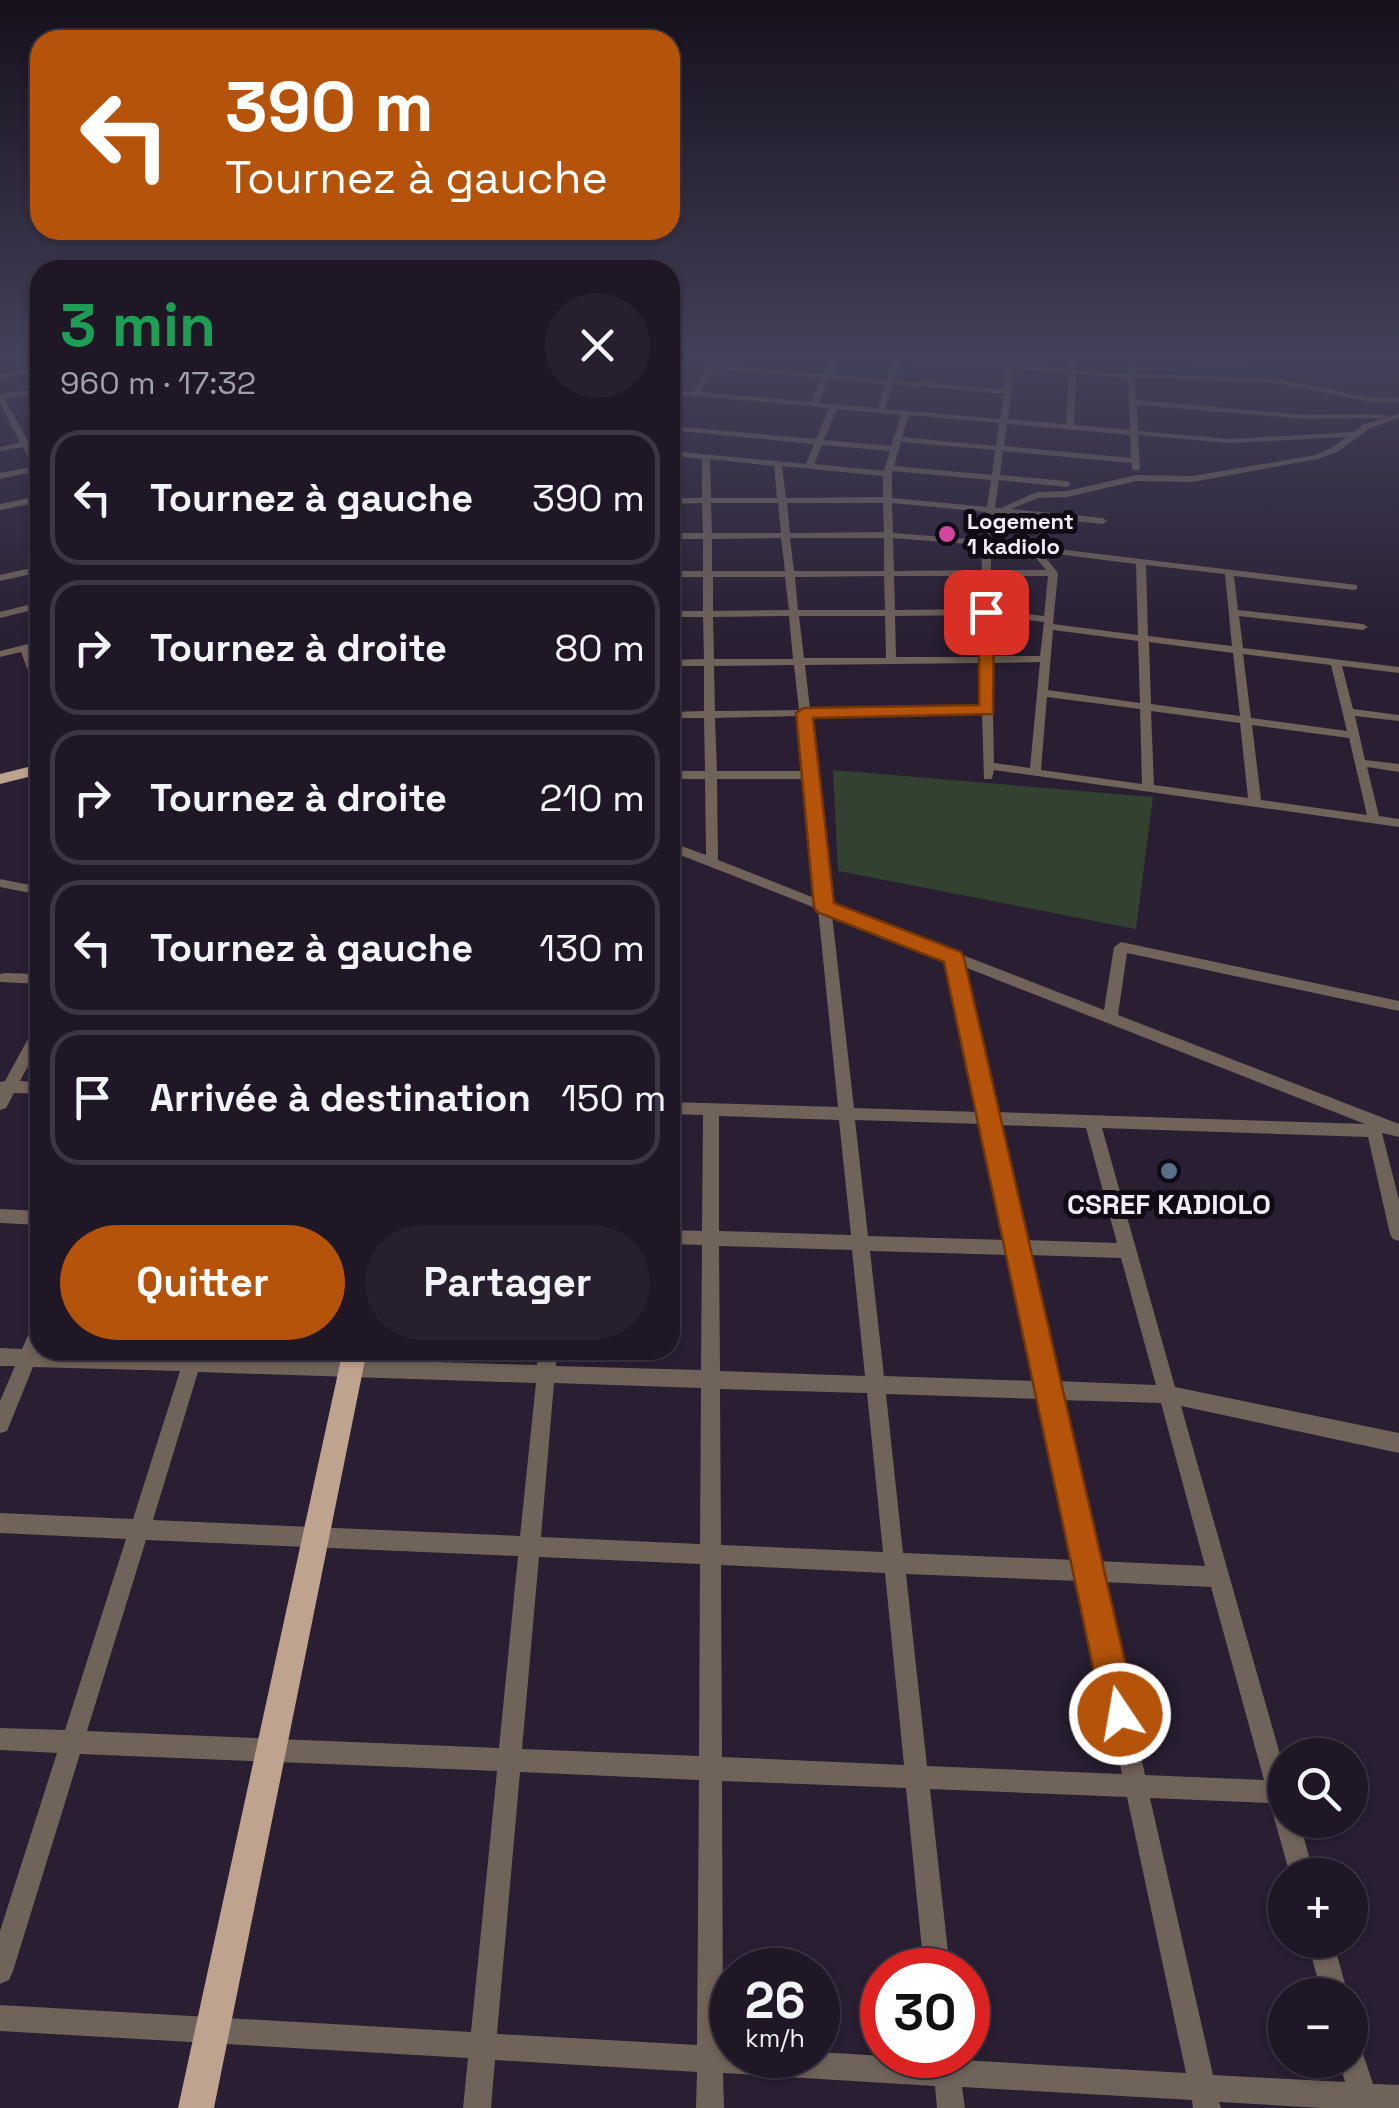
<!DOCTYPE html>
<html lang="fr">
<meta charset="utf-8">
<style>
body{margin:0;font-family:"Space Grotesk",sans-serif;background:#271f2e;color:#f1f3f6;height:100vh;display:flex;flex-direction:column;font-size:38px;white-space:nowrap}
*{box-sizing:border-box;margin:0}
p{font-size:32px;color:#a19fa7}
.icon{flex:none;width:55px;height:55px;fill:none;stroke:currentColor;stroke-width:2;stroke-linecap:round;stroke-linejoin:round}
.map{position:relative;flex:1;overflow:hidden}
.sheet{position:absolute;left:30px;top:260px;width:650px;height:1100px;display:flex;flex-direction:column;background:#1f1626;border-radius:30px;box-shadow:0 2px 8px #0004,0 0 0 2px #3c3543}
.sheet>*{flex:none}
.guide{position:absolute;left:30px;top:30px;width:650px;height:210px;border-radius:30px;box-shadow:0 2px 8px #0004,0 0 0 2px #3c3543;background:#b45309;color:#fff;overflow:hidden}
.fabs{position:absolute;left:1268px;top:1738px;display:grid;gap:20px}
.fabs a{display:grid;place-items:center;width:100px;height:100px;border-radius:50%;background:#1f1626;box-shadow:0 2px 8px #0004,0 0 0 2px #3c3543;font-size:50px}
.speed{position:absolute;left:710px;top:1948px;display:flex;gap:20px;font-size:50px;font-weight:700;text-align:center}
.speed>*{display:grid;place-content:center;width:130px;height:130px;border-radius:50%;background:#1f1626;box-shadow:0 2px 8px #0004,0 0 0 2px #3c3543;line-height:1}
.speed small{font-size:25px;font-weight:400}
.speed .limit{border:15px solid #d22;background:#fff;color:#111}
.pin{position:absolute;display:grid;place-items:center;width:85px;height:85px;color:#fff;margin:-42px;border-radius:20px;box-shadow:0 5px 15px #0006}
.me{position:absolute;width:110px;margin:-55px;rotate:348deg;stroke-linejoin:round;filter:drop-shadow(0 0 8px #0008)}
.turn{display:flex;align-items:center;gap:35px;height:210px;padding:0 30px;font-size:45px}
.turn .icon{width:130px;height:130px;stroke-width:2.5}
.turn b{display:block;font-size:70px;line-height:85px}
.round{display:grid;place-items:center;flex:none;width:105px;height:105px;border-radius:52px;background:#271f2e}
.head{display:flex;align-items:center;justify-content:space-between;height:170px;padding:0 30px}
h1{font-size:60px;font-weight:800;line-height:75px;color:#1e9e55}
.action{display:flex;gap:20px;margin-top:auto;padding:20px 30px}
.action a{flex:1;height:115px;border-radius:60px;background:#b45309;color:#fff;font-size:40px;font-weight:800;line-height:115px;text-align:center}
.action a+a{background:#271f2e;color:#f1f3f6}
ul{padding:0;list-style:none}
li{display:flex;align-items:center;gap:30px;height:135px;margin:0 20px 15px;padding:0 10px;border:5px solid #3c3543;border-radius:30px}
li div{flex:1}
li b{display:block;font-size:38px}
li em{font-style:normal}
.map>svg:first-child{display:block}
</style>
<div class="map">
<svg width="1399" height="2108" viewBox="0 0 1399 2108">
<rect width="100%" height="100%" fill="#291e32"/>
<polygon fill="#334130" points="833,770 1153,797 1136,929 838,871"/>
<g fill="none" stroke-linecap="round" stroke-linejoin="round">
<g fill="#706359" fill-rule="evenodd">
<polygon points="0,354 5,354 0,356"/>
<path d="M716,354H723L717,365L824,374L833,354H840L831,375L887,380L895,354L1008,364L1010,354H1016L1015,365L1069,369L1070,354H1076V370L1128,374L1127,367L1131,365L1135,367V374L1277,379L1371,398H1399V402H1371L1277,383L1135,378L1136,400L1305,415L1383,414L1387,416L1383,418L1305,419L1137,405L1138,431L1229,439L1354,432L1364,424L1399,414V418L1370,428L1339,451L1318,459L1192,482L1136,481L1067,497L1038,498L1011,509L1103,518L1107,521L1103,524L995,513L991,541L1357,585V589L1354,590L1234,576L1238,610L1363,624L1368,627L1363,630L1239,616L1243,648L1399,667V673L1342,666L1353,709L1399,715V721L1355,716L1365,760L1399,764V772L1367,767L1379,816L1399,819V827L994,770L992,779H984L982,713L810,716L831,904L1104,1010L1114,947L1121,942L1399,1001V1011L1127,953L1118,1015L1399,1124V1137L1382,1133L1399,1200V1241L1393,1239L1390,1234L1368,1137L1102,1128L1175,1387L1399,1433V1453L1181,1406L1285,1772V1820H1299L1314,1875H1290L1270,1803L1150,1798L1213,2075L1345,2082L1339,2060H1350V2038L1359,2042L1373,2084L1399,2085V2108H1322L1219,2102L1221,2108H1193L1192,2100L962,2087L965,2108H937L935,2086L723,2073L724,2108H696L697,2072L495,2060L491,2108H463L468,2058L0,2031V2005L471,2032L497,1771L80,1754L13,1971L9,1980L0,1984V1931L57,1753L0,1750V1728L65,1730L126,1539L0,1533V1513L133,1519L180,1371L33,1367L7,1431L0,1433V1401L15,1366H0V1348L22,1349L34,1322L40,1320V1350L185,1354L187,1350H205L204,1355L537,1365L539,1350H557L556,1366L701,1370L702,1245L670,1244V1230L702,1231L703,1115L670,1114V1102L838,1107L818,909L670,851V842L706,855L705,779H670V771H705L704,718H670V712L704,711V666H670V660L704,659L703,617H670V611H703V577H670V571H703V539H670V533H703L702,503L670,504V498H702V459L670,455V451L806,464L814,444L670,430V426L816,439L829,408L670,394V390L693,392ZM900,360L1007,369L1004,389L894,380ZM714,369L822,378L811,402L700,392ZM1014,369L1069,373L1066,424L1008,419ZM1076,374L1128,378L1130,430L1074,425ZM829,379L886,384L878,408L818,403ZM893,384L1004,394L1000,419L885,409ZM837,409L901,415L891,446L824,440ZM909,415L999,423L996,446L902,437ZM1007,424L1130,435L1131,458L1004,446ZM1138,435L1229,443L1347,437L1333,447L1316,455L1192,476L1136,475L1067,491L1037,492L1001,508H995L999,480L1067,487L1071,484L1067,481L1000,475L1003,451L1132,463V469L1136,471L1140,469ZM901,442L995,450L992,475L894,466ZM822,445L890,451L884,471L814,464ZM710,459L774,466L777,498H711ZM782,466L883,476V497L786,498ZM892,471L991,480L987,507L892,498ZM711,503H778L781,533H712ZM787,503H883L884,532L790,533ZM892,503L986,512L982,540L893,533ZM781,538L785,571H712V539ZM790,538H884V571H794ZM893,538L981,545L982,570L894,571ZM991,546L1030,551L1046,570H991ZM1041,552L1136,564L1138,635L1053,624L1058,573ZM1146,565L1225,574L1232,646L1148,636ZM884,576L885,610H798L795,577ZM894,576H982V609L895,610ZM991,576H1048L1044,616L992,610ZM713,577H785L789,610L713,611ZM982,615V657H896L895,616ZM789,616L793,659H714L713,617ZM799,616H885L886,658H804ZM992,616L1044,622L1040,656H992ZM1053,630L1138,641L1140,703L1048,690ZM1149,642L1233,653L1240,716L1151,704ZM1243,654L1331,665L1347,731L1251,718ZM1040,662L1030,768L994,763L992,663ZM982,663V707L810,709L805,665ZM794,665L799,710L715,711L714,666ZM1047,697L1140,709L1142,784L1041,770ZM1151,711L1240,723L1248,798L1154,785ZM799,716L805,771H717L715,718ZM1252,725L1349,738L1367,815L1261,800ZM717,779H805L817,899L718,860ZM832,915L947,960L979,1112L854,1108ZM962,966L1365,1124L995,1112ZM719,1116L839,1120L851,1235L719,1231ZM855,1120L982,1124L1007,1240L868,1236ZM998,1125L1086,1128L1117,1243L1024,1240ZM719,1246L852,1250L865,1376L720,1371ZM870,1251L1010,1255L1037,1381L884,1376ZM1028,1255L1121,1258L1156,1385L1056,1381ZM198,1372L536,1383L520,1536L153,1520ZM554,1383L701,1388L700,1544L541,1537ZM720,1389L867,1393L883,1552L721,1545ZM886,1394L1041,1399L1076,1560L903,1553ZM1060,1400L1161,1403L1205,1566L1097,1561ZM146,1540L518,1556L499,1748L87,1731ZM539,1557L700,1564L699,1756L522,1749ZM721,1565L885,1573L904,1765L722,1757ZM906,1574L1080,1581L1122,1774L927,1766ZM1102,1582L1211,1587L1264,1780L1145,1775ZM520,1772L699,1780L697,2045L497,2034ZM722,1781L906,1788L924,1970H950L930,1789L1127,1797L1186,2073L960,2060L959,2055H933V2059L818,2052V2055H732V2047H723Z"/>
<polygon points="1116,354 1148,354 1251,364 1247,366"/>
<polygon points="40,367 40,371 0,378 0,374"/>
<polygon points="40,389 40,393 5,399 28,441 40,439 40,443 30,445 40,464 40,474 36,471 0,479 0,473 33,467 23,447 0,451 0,447 20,443 0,403 0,394"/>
<polygon points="40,496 40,502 0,510 0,504"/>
<polygon points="40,566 40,572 0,581 0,575"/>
<polygon points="40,602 40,608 0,618 0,612"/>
<polygon points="40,641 40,647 31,649 40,674 40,692 35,689 21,652 0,657 0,651"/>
<polygon points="0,879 40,887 40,895 0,887"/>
<polygon points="4,973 40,974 40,984 0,982 0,974"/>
<polygon points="40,1025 40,1044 20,1081 40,1082 40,1094 14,1093 6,1108 0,1110 0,1082 5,1081 35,1026"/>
<polygon points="0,1209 40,1211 40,1225 0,1223"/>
<polygon points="1307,1940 1333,1940 1348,1995 1322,1995"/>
</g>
<g fill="#bea38e" fill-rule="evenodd">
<polygon points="40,764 40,774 0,784 0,774"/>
<polygon points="343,1350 367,1350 214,2108 178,2108"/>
</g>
</g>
<linearGradient id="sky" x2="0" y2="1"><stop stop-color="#17101c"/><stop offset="0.55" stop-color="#43415a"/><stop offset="1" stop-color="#43415a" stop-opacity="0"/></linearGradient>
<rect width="1399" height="649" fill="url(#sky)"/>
<polygon fill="#b45309" stroke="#753606" stroke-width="2.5" points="986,607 994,612 993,714 813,718 834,903 961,952 964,958 1137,1714 1132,1726 1120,1731 1108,1726 1103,1714 944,962 817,912 814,907 796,713 804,708 979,705 979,612"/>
<circle fill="#d1479c" stroke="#0f0a13" stroke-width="4" cx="947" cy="534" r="10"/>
<circle fill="#5c6f8a" stroke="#0f0a13" stroke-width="4" cx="1169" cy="1171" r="10"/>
<g text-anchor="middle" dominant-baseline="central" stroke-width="10" stroke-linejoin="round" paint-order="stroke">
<g font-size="22" font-weight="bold" fill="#f2ebf9" stroke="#0f0a13" text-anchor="start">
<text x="967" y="521">Logement<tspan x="967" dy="25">1 kadiolo</tspan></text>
</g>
<g font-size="28" font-weight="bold" fill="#f2ebf9" stroke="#0f0a13">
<text x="1169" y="1204">CSREF KADIOLO</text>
</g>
</g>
</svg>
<div class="fabs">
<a><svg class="icon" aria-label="search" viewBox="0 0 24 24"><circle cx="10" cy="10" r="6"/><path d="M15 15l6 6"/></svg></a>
<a>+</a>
<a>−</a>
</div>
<div class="speed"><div>26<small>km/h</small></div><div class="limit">30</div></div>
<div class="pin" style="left:986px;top:612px;background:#d93025"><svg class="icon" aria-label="arrive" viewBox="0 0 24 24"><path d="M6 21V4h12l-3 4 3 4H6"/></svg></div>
<svg class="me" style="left:1120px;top:1714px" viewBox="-20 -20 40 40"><circle r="17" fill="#b45309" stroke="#fff" stroke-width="3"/><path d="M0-11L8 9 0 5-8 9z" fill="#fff"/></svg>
<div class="guide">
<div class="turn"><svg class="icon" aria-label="left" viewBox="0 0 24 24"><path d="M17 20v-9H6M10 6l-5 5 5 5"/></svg><div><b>390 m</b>Tournez à gauche</div></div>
</div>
<section class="sheet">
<div class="head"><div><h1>3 min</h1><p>960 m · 17:32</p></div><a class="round"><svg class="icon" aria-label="close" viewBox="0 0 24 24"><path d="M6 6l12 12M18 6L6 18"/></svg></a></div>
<ul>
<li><svg class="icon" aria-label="left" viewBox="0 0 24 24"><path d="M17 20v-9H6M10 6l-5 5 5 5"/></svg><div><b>Tournez à gauche</b></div><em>390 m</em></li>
<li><svg class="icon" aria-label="right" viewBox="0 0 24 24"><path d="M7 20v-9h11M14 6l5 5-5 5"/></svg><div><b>Tournez à droite</b></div><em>80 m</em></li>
<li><svg class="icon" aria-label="right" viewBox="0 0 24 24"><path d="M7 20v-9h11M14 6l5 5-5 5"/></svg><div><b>Tournez à droite</b></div><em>210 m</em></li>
<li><svg class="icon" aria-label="left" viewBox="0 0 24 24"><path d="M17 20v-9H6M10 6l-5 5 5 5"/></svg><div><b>Tournez à gauche</b></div><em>130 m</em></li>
<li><svg class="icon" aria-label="arrive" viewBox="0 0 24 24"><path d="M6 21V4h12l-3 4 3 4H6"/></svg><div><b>Arrivée à destination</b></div><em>150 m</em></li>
</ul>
<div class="action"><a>Quitter</a><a>Partager</a></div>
</section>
</div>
